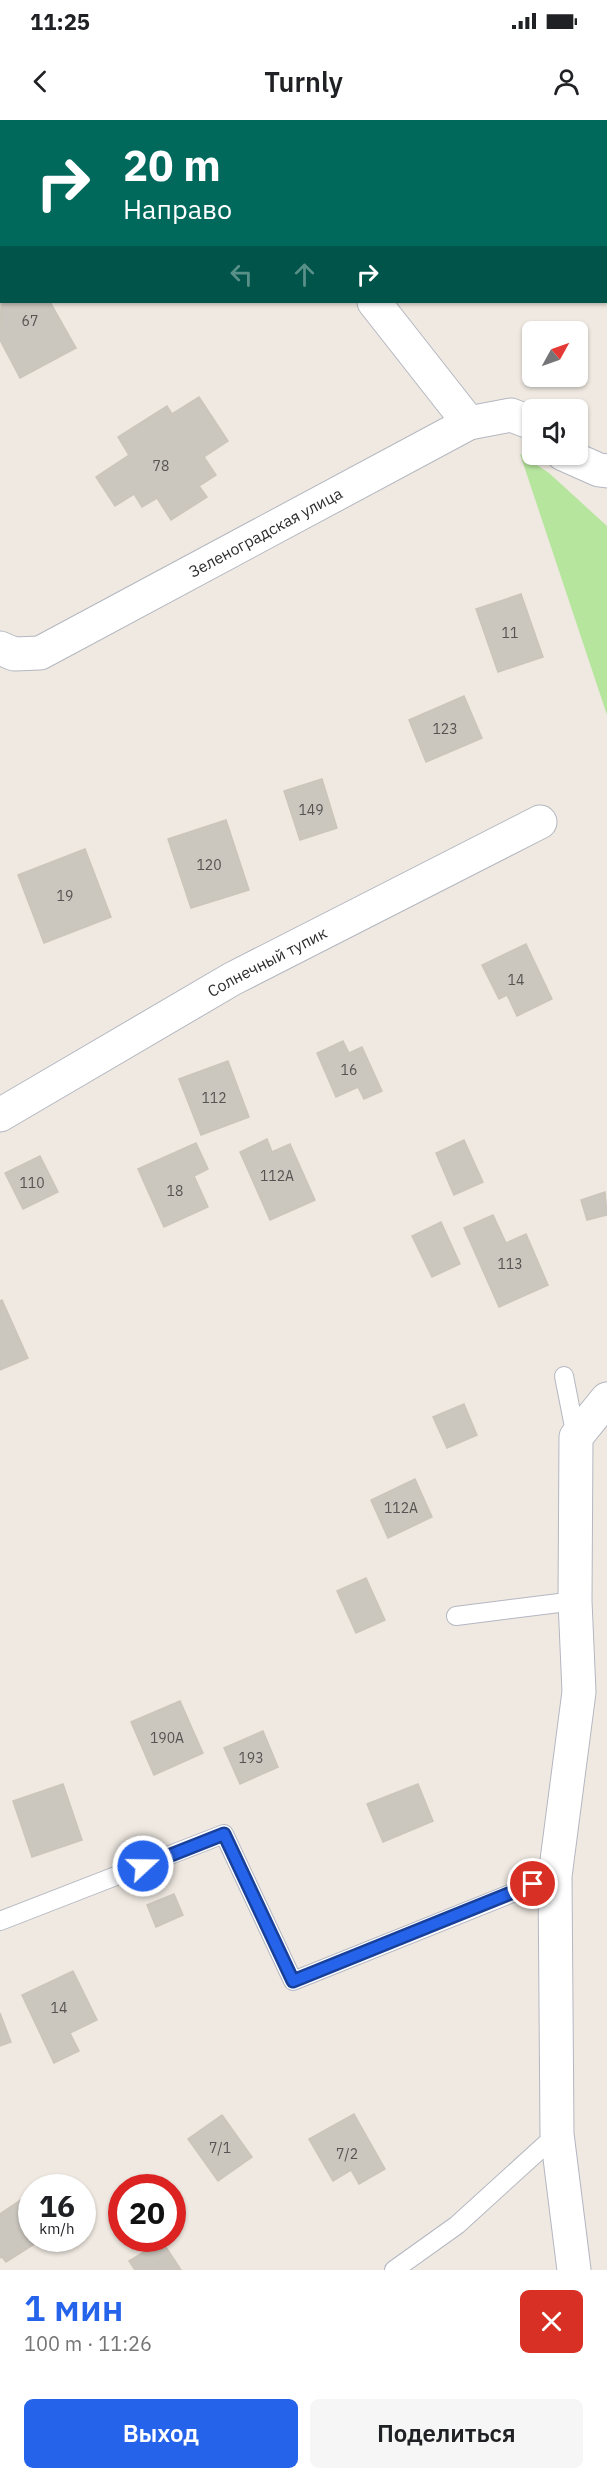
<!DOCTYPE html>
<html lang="ru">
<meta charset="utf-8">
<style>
body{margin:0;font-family:"IBM Plex Sans",sans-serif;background:#f6f6f6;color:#202124;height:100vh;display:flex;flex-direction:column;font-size:22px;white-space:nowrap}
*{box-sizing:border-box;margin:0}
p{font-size:20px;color:#757577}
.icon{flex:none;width:33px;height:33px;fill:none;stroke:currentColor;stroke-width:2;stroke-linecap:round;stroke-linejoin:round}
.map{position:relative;height:2150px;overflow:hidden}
.panel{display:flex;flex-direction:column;background:#fff;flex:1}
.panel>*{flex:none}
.hud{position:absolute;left:0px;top:0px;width:608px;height:183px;box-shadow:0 2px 4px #0004;background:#00695c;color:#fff;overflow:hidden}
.needle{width:39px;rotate:50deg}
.tools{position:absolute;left:522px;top:201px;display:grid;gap:12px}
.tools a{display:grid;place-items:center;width:66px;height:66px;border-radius:9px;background:#fff;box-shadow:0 2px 4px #0004;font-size:30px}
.speed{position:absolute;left:18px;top:2054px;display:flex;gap:12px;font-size:30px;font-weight:700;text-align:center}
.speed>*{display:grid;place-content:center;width:78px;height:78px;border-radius:50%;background:#fff;box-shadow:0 2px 4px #0004;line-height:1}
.speed small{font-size:15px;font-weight:400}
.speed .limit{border:9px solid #d22;background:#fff;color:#111}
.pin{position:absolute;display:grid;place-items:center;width:51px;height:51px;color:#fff;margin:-26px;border:3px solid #fff;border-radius:50%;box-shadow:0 2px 6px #0007}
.me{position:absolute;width:66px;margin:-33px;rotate:69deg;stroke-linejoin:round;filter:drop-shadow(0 0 4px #0008)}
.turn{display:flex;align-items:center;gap:21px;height:126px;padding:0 24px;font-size:27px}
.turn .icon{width:78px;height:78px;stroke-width:2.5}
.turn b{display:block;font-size:42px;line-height:51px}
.lanes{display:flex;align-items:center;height:57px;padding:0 24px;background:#0003;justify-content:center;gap:30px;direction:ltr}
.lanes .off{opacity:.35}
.round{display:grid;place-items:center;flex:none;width:63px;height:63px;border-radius:9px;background:#f6f6f6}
.headline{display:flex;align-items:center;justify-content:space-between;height:102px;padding:0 24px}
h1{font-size:36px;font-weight:600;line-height:45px;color:#2563eb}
.button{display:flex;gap:12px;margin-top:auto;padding:12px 24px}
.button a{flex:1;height:69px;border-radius:9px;background:#2563eb;color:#fff;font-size:24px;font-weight:600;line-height:69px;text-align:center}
.button a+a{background:#f6f6f6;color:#202124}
.status{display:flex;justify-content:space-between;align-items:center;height:42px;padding:0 30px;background:#fff;direction:ltr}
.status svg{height:16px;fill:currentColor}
header{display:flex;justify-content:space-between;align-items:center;height:78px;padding:0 24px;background:#fff;font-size:27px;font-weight:600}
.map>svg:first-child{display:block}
</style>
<div class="status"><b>11:25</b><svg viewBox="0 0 49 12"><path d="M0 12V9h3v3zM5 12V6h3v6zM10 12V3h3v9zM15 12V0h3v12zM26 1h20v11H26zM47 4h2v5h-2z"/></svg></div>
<header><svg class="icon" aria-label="back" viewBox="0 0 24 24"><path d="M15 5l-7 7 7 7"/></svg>Turnly<svg class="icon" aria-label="person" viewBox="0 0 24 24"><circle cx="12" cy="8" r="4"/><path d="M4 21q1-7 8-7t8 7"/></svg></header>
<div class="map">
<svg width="607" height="2150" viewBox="0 0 607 2150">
<rect width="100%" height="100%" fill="#efe9e1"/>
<polygon fill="#b6e59e" points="520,334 549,353 607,406 607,595"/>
<g fill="#cbc7bf" stroke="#cbc5ba" stroke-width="1.5">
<polygon points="2,152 2,182 50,182 76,228 20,258 0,220"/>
<polygon points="199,277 228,321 204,337 216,355 199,366 207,377 171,400 157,378 142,387 134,374 115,386 96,357 129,335 118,317 167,286 172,294"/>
<polygon points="521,474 543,537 498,552 476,489"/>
<polygon points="464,576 482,618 426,642 409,600"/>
<polygon points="322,659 337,708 300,720 284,671"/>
<polygon points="226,700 249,770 191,788 168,719"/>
<polygon points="85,729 111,797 44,823 18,755"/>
<polygon points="526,824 552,879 517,896 507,875 499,879 482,845"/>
<polygon points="343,921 349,933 362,927 382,971 364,979 358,967 336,977 317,933"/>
<polygon points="228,941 249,997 201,1015 179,959"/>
<polygon points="267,1019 272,1032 290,1024 315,1080 270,1100 240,1032"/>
<polygon points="464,1020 483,1062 454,1075 436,1033"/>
<polygon points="196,1023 208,1049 194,1056 208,1087 164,1107 138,1049"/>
<polygon points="40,1036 58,1072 23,1089 5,1053"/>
<polygon points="605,1072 607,1095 587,1100 581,1080"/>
<polygon points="493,1095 506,1123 526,1114 548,1165 499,1187 464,1108"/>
<polygon points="441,1102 460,1144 432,1157 412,1116"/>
<polygon points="2,1180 28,1238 0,1250 0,1181"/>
<polygon points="464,1284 477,1315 447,1328 433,1297"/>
<polygon points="415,1359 432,1397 388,1418 371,1380"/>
<polygon points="366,1458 385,1500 356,1513 337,1471"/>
<polygon points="180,1581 203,1633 154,1655 131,1602"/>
<polygon points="263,1611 278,1647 240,1664 224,1628"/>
<polygon points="63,1664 82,1720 32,1737 13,1681"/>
<polygon points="418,1664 433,1701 383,1722 367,1684"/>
<polygon points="174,1774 183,1795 156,1807 147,1785"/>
<polygon points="73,1851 97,1900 70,1913 79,1931 54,1943 22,1875"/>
<polygon points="0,1893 11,1922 0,1926"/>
<polygon points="354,1994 385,2049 359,2064 351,2050 333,2061 309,2019"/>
<polygon points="222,1995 252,2037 218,2061 188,2019"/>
<polygon points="28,2075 32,2080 32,2118 44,2118 6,2142 2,2137 0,2138 0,2094"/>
<polygon points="162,2121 181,2150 135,2150 129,2141"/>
</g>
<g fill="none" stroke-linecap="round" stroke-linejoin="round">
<g stroke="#b4b7c1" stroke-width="20">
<g id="lane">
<polyline points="564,1256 576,1317"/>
<polyline points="456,1496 575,1481"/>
<polyline points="0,1801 224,1714 293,1861 555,1756"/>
<polyline points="394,2150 457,2105 557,2014"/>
</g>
</g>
<g stroke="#b4b7c1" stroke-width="35">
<g id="street">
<polyline points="235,0 237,2"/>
<polyline points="336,0 337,2"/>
<polyline points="374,182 469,303"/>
<polyline points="563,334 599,350 607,351"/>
<path id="s1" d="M0,528L14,534L40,533L469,303L511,295L532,303"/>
<path id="s2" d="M0,995L232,859L540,702"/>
<polyline points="574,2150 557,2014 555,1756 579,1572 575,1481 576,1317 607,1279"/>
</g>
</g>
<use href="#lane" stroke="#fff" stroke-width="18"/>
<use href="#street" stroke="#fff" stroke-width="33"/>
</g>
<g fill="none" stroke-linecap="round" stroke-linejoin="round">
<g stroke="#184099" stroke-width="15">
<polyline id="route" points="143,1746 224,1714 293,1861 533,1764"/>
</g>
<use href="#route" stroke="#2563eb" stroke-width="10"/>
</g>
<g text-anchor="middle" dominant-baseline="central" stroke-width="5" stroke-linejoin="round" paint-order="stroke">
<g font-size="14" fill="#555452">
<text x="30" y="201">67</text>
<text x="161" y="346">78</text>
<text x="510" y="513">11</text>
<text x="445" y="609">123</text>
<text x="311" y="690">149</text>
<text x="209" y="745">120</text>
<text x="65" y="776">19</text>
<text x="516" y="860">14</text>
<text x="349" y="950">16</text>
<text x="214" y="978">112</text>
<text x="277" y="1056">112А</text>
<text x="32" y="1063">110</text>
<text x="175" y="1071">18</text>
<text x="510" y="1144">113</text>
<text x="401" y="1388">112А</text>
<text x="167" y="1618">190А</text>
<text x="251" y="1638">193</text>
<text x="59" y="1888">14</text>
<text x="220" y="2028">7/1</text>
<text x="347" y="2034">7/2</text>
</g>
<g font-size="16" fill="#2e2e2e" stroke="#fff">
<text stroke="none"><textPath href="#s1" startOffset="297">Зеленоградская улица</textPath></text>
<text stroke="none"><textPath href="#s2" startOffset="308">Солнечный тупик</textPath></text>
</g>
</g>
</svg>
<div class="tools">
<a><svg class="needle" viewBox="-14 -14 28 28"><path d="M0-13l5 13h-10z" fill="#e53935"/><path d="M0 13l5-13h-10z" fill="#757577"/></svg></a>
<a><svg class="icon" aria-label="sound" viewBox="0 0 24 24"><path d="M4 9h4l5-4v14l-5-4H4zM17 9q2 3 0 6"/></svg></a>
</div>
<div class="speed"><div>16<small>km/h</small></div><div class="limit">20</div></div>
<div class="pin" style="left:533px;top:1764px;background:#d93025"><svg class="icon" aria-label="arrive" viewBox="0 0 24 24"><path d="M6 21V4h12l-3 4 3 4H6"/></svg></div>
<svg class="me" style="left:143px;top:1746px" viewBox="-20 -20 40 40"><circle r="17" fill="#2563eb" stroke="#fff" stroke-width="3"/><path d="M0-11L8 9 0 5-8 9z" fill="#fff"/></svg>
<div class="hud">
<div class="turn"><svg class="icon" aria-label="right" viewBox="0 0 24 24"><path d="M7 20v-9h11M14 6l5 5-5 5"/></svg><div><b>20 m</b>Направо</div></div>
<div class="lanes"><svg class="icon off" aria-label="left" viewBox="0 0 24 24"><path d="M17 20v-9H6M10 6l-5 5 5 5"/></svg><svg class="icon off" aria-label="ahead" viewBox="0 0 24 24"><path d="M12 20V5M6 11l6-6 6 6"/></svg><svg class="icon" aria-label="right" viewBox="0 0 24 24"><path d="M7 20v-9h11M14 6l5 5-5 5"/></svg></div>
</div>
</div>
<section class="panel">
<div class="headline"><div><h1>1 мин</h1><p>100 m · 11:26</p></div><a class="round" style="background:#d93025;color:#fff"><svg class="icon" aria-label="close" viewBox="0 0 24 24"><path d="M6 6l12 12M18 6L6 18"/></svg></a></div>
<div class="button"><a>Выход</a><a>Поделиться</a></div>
</section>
